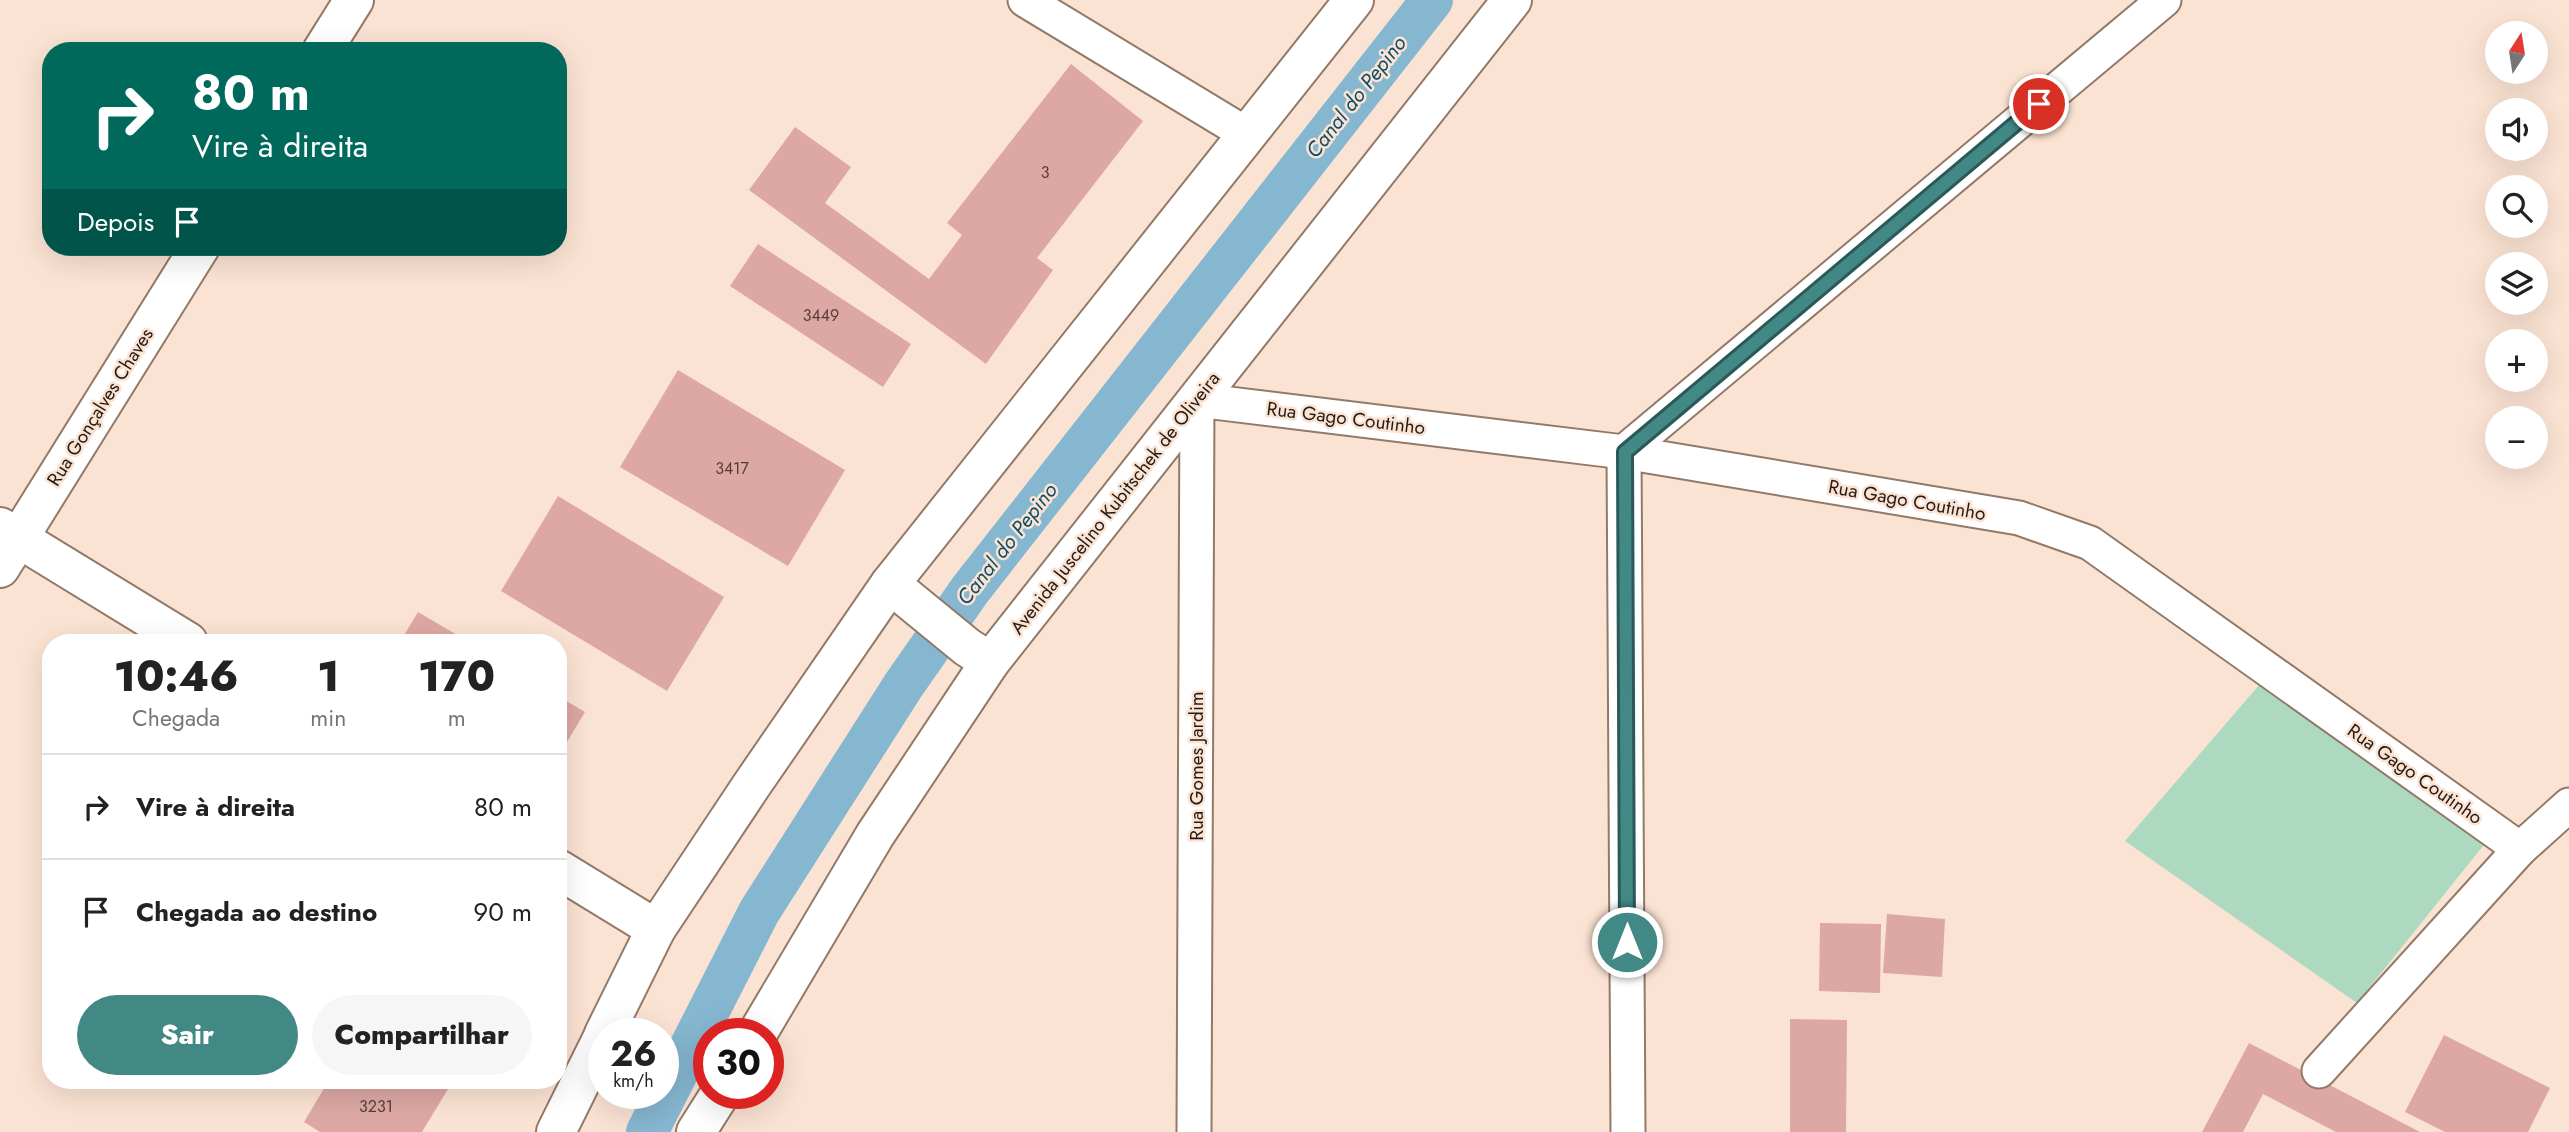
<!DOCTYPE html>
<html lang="pt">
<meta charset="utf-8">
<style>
body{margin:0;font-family:Jost,sans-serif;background:#f6f6f6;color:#222;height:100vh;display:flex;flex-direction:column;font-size:26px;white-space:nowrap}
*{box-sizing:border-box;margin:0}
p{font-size:23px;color:#767676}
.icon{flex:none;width:38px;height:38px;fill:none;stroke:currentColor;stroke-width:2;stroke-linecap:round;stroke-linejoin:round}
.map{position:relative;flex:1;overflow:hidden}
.details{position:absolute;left:42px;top:634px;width:525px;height:455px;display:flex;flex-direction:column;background:#fff;border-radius:28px;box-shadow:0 7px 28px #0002}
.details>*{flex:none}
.banner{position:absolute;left:42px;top:42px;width:525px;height:214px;border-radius:28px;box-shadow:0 7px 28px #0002;background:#00695c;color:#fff;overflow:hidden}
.needle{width:46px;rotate:12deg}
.controls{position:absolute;left:2485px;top:21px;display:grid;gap:14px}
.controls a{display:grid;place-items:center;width:63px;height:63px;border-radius:50%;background:#fff;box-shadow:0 7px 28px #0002;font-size:35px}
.speed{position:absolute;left:588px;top:1018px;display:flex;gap:14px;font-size:35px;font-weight:700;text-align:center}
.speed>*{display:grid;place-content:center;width:91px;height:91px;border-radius:50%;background:#fff;box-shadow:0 7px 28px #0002;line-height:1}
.speed small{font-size:18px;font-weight:400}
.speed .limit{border:10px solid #d22;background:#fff;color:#111}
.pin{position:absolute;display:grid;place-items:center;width:60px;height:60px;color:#fff;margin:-30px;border:4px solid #fff;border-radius:50%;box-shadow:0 2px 7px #0007}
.me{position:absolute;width:77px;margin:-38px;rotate:0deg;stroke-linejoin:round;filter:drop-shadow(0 0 5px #0008)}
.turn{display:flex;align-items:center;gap:24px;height:147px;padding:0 35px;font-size:32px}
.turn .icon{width:91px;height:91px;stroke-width:2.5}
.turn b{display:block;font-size:49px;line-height:60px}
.then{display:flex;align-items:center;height:66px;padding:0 35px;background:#0003;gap:14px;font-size:26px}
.eta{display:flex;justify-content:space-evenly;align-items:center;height:119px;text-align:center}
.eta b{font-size:42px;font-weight:800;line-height:49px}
.cta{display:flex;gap:14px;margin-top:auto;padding:14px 35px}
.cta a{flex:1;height:80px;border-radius:42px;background:#428986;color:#fff;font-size:28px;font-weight:800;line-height:80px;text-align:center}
.cta a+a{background:#f6f6f6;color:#222}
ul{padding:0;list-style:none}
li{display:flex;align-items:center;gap:21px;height:105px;padding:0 35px;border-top:2px solid #e0e0e0}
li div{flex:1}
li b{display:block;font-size:26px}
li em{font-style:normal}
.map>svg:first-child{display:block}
</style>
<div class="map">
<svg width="2569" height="1132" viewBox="0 0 2569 1132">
<rect width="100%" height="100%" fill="#fbe3d3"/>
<polygon fill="#acd9c0" points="2259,685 2487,841 2357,1003 2125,841"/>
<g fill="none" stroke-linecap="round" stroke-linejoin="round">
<polyline stroke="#86b7d1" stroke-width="42" points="647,1132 759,912 903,686 970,590 1432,0"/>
</g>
<g fill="#dda8a3">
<polygon points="1071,64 1143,121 1037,258 1053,270 986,364 749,190 795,127 851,167 825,203 929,279 962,235 947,223"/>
<polygon points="758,244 911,344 883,387 730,286"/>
<polygon points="678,370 845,470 788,566 620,467"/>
<polygon points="558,496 724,597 667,691 501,591"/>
<polygon points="418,612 469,642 400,642"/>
<polygon points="558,696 585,712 558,757"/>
<polygon points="1887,914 1945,919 1942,977 1883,973"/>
<polygon points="1820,923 1881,924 1880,993 1819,991"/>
<polygon points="1790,1019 1847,1020 1846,1132 1790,1132"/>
<polygon points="2444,1035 2550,1088 2528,1132 2445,1132 2405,1112"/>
<polygon points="2249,1043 2420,1132 2336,1132 2263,1094 2243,1132 2202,1132"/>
<polygon points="329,1080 432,1080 448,1089 422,1132 320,1132 304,1122"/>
</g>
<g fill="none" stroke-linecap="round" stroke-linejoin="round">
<g stroke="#937967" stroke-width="37">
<g id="minor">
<polyline points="1025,0 1248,135"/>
<polyline points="2319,1071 2520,849 2569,805"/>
<polyline points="1194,1132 1197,400 1624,452 2019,518 2090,543 2520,849"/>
<polyline points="1628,1132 1624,452 2164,0"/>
</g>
</g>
<g stroke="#937967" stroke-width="42">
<g id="tertiary">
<polyline points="322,51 354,0"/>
<polyline points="0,527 188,642"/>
<polyline points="0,568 200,247"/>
<polyline points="558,869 656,929"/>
</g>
</g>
<g stroke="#937967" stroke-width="42">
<g id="secondary">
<polyline points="890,584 967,647 990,662"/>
<polyline points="604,1034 656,929 751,786 890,584 1354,0"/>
<polyline points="757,1034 875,835 990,662 1512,0"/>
<polyline points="556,1132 604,1035"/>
<polyline points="696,1132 720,1094"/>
</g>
</g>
<use href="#minor" stroke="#fff" stroke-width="33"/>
<use href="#tertiary" stroke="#fff" stroke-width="38"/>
<use href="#secondary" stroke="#fff" stroke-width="38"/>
</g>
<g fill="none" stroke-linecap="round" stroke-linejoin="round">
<g stroke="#2b5957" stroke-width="18">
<polyline id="route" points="1627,942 1625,452 2039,104"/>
</g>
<use href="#route" stroke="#428986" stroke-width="12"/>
</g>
<g text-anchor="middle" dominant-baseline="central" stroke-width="5" stroke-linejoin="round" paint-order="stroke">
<g font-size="16" fill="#533e38">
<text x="1045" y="172">3</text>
<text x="821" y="315">3449</text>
<text x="732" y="468">3417</text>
<text x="376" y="1106">3231</text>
</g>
<g font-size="19" fill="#251b14" stroke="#fbe3d3">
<text transform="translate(100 407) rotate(-58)">Rua Gonçalves Chaves</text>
<text transform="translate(1346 418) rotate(7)">Rua Gago Coutinho</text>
<text transform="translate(1907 500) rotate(10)">Rua Gago Coutinho</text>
<text transform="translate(1115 503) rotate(-52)">Avenida Juscelino Kubitschek de Oliveira</text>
<text transform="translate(1196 766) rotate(-90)">Rua Gomes Jardim</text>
<text transform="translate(2415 774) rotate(35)">Rua Gago Coutinho</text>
</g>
<g font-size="21" font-style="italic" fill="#0f4e69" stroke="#fbe3d3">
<text transform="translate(1356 97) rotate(-52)">Canal do Pepino</text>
<text transform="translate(1007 544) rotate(-52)">Canal do Pepino</text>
</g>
</g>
</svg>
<div class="controls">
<a><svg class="needle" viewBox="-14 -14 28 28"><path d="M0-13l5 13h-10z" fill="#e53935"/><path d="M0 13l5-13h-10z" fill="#767676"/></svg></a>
<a><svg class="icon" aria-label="sound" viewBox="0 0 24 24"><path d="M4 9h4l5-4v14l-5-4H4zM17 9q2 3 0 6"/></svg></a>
<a><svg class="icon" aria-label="search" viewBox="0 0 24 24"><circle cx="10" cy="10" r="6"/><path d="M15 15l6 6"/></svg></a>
<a><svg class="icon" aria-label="layers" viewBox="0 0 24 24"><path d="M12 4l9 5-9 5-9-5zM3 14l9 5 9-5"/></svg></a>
<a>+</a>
<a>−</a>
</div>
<div class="speed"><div>26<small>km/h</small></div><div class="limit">30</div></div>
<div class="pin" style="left:2039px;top:104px;background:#d93025"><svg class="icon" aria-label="arrive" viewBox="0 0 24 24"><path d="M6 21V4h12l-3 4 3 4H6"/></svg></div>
<svg class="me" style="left:1627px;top:942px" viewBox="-20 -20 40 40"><circle r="17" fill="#428986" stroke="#fff" stroke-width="3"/><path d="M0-11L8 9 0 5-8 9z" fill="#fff"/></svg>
<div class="banner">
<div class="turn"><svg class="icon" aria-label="right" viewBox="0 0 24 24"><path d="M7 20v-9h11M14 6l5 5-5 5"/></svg><div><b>80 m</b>Vire à direita</div></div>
<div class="then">Depois<svg class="icon" aria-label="arrive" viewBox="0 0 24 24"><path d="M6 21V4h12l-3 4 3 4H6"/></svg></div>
</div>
<section class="details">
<div class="eta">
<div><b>10:46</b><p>Chegada</p></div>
<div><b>1</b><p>min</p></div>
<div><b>170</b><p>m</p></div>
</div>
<ul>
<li><svg class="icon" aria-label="right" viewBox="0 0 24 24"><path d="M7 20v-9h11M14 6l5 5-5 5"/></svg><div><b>Vire à direita</b></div><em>80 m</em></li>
<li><svg class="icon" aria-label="arrive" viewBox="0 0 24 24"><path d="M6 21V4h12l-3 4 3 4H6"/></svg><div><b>Chegada ao destino</b></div><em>90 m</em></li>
</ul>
<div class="cta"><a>Sair</a><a>Compartilhar</a></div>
</section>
</div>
